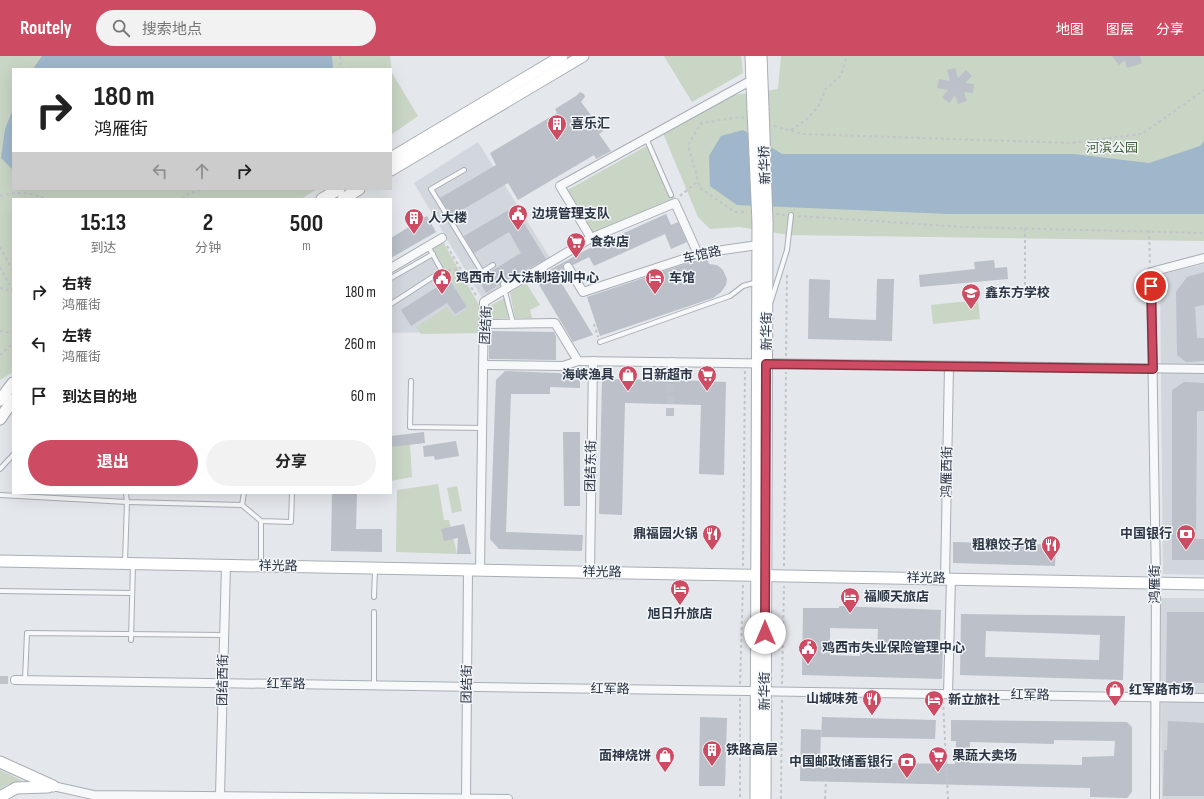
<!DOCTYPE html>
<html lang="zh">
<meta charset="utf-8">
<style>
body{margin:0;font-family:"Sofia Sans Condensed","Noto Sans SC",sans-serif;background:#f2f2f2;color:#222;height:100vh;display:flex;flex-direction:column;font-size:15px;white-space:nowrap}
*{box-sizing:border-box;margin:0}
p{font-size:13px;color:#767676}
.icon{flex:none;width:22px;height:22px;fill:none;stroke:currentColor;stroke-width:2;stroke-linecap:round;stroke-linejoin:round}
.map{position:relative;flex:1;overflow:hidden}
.sheet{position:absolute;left:12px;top:142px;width:380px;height:296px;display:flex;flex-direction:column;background:#fff;border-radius:0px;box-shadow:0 4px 16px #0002}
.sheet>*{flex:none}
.guide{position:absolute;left:12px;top:12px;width:380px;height:122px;border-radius:0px;box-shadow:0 4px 16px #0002;background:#fff;color:#222;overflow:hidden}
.pin{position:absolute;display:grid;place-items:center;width:34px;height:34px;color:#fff;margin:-17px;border:2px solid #fff;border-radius:50%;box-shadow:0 1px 4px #0007}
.me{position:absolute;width:44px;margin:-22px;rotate:0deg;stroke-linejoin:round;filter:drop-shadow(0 0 3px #0008)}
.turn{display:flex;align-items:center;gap:14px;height:84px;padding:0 16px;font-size:18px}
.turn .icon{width:52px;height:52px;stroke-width:2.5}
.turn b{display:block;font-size:28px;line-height:34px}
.lanes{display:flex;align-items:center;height:38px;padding:0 16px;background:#0003;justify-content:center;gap:20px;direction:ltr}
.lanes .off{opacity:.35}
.eta{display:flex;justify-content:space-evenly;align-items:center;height:68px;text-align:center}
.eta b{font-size:24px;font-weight:700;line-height:28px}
.primary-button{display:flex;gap:8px;margin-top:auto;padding:8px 16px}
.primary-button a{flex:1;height:46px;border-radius:24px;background:#cd4c63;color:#fff;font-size:16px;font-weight:700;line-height:46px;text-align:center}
.primary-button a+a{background:#f2f2f2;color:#222}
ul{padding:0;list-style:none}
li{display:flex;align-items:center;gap:12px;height:52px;padding:0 16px}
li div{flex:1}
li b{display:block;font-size:15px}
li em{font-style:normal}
header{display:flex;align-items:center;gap:24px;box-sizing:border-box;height:56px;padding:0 20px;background:#cd4c63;color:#fff}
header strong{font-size:19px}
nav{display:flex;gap:22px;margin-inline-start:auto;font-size:14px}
.search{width:280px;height:36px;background:#f2f2f2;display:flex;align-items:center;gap:10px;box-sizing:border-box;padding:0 14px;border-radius:22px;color:#767676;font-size:15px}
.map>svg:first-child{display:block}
</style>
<header>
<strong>Routely</strong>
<div class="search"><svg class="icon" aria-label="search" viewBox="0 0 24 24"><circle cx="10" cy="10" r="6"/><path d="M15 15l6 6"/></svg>搜索地点</div>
<nav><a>地图</a><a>图层</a><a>分享</a></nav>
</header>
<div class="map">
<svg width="1204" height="743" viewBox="0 0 1204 743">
<rect width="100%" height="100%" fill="#e4e7eb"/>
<g fill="#d2d6dd">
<polygon points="478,86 550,202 482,242 414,127"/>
<polygon points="443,190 475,248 474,275 391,277 391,221"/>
<polygon points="1204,208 1204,519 1163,518 1160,219"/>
<polygon points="1160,542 1204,542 1204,743 1162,743"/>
</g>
<g fill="#c9d5c5">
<polygon points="0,0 390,0 392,17 418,60 391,79 391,13 347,13 347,9 346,13 13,13 13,133 317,133 301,143 13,143 13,316 0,324"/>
<polygon points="664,0 741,0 743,17 692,46"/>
<polygon points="781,0 1204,0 1204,185 789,179 739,171 710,173 698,161 660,70 734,39 778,33"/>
<polygon points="650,88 675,142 592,178 566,135"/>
<polygon points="443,186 479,249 479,277 421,278 416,271 447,251 454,261 468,252 433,193"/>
<polygon points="526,227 540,249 530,254 532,262 515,262 510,237"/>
<polygon points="504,242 508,262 489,263 488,251"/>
<polygon points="978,244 980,263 933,268 931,249"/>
<polygon points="410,388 412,421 391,425 391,391"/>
<polygon points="438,428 444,464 449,464 457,498 396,496 397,434"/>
<polygon points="457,430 462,455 452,457 447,432"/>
<polygon points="0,714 23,725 7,729 0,733"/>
</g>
<g fill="#9fb6cb">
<polygon points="42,0 332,0 333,13 33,13"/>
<polygon points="13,53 13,114 1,102 5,73"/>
<polygon points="743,74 782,98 1073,98 1149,107 1200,90 1204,85 1204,158 949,158 737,149 710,130 709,100 721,80"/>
</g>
<g fill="#bbc0c9" fill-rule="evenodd">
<polygon points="1112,0 1140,0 1142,7 1127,12 1125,4 1119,9"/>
<polygon points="955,12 958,22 966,14 972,20 965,27 974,28 973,37 964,36 967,45 958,48 955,39 949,47 942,41 948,34 937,32 939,23 950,25 947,14"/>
<polygon points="580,36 584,38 585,41 581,46 603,75 599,78 611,95 596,103 594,99 518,144 508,127 452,160 440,142 496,109 490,97 557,57 555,53 576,40"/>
<polygon points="514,151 546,203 505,225 501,225 500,228 486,237 478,223 521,197 509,176 474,197 464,180"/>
<polygon points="666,158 671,169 678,166 687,186 671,193 665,178 594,210 589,201 573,209 568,206 563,208 564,214 556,218 593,279 573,286 535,222 586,194"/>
<polygon points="427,160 436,176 391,202 391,182"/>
<polygon points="703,202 707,202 709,208 717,209 723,214 727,223 726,229 721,236 713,242 600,280 587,241"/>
<polygon points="994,204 995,212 1007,211 1008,223 920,231 919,219 975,213 974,206"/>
<polygon points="1204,216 1204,249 1195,251 1197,282 1204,282 1204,305 1186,306 1177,299 1176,236 1187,221"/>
<polygon points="448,221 467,251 455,258 447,247 411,270 401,254 437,231 436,229"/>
<polygon points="809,223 830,224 829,262 876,264 877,223 894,223 892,285 808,283"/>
<polygon points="489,275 554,276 556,280 556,304 489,303"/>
<polygon points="505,315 580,318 580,332 550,331 550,338 511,338 506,476 583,479 582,495 499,493 490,483 496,324"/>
<polygon points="602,323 666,324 671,327 676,324 726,326 724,419 699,418 701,349 625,347 622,459 599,458"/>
<polygon points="1184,326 1204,327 1204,355 1197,355 1196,483 1204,483 1204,504 1172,504 1172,334"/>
<polygon points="424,376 425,387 391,391 391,380"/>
<polygon points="563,376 580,376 580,450 564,450"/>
<polygon points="456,385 459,400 435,404 434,400 424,401 423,390"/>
<polygon points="332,437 357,437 356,473 382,473 382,496 331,495"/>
<polygon points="464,468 471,498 457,498 458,482 444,485 441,473"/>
<polygon points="953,486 1056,489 1055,510 953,507"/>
<path d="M839,550L941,554L940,587H943L942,623L802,619L803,552H839ZM830,572L878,573L877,593L860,592V600L830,599Z"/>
<polygon points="1167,556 1204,556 1204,627 1166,627"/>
<path d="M961,558L1125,560L1123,624L960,619ZM986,575L1100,579L1099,604L985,601Z"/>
<polygon points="700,661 727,662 725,730 699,730"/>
<polygon points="822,661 936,664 935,683 821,681"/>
<path d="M951,664L1127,666L1132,671V736L1127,742L1090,741V732L800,725L801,673L821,674L820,706L955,708L956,685H951ZM1054,684L1115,685L1114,700L1082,701V709L970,707V686L1054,688Z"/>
<polygon points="1168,665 1204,667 1204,740 1163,740 1164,694 1167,694"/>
</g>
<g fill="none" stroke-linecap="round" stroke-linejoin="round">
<g stroke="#bfc3ca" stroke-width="8" stroke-dasharray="8 4" stroke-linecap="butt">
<polyline points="670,360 671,322"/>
<polyline points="0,624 15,624"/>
</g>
<g stroke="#a9aeb6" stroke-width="6">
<g id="lane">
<polyline points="646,82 671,139"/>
<polyline points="464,114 431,133 482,216 493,209"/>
<polyline points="391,222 433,198"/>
<polyline points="503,228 513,267"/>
<polyline points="771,245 787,194 791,159"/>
<polyline points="391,248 442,215 428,190"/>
<polyline points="600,286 730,240 743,230 757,226"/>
<polyline points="411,325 410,371 483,372"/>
<polyline points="0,413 13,399"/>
<polyline points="126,437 127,446 242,449 261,465 291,466 292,437"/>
<polyline points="0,439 127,446 125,506"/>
<polyline points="242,449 244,437"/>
<polyline points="261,509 261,465"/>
<polyline points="0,535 132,537"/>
<polyline points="374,541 375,514"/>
<polyline points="131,584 133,508"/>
<polyline points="25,624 27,577 224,579"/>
<polyline points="374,629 374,556"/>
</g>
</g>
<g stroke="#a9aeb6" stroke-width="10">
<g id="street">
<polyline points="591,182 560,130 752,24"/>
<polyline points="568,211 583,236 702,197 758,189"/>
<polyline points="391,212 442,182"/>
<polyline points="484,268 555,267 578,305 1204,313"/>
<polyline points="484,309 563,310 578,305"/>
<polyline points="671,322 672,306"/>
<polyline points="480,514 484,246 591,182 675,147 698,198"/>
<polyline points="590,516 593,305"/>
<polyline points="945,523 949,310"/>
<polyline points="15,624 1204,642"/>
<polyline points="948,638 951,523"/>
<polyline points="53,730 93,739 508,743"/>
<polyline points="220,739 226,509"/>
<polyline points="466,743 468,514"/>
<polyline points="1155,743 1156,527 1151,216 1204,202"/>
</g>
</g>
<g stroke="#a9aeb6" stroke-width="13">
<g id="secondary">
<polyline points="751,0 753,54"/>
<polyline points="761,0 763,52"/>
<polyline points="391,102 562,0"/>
<polyline points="391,114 583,0"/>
<polyline points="322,143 339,133"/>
<polyline points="343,143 359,133"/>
<polyline points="0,344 13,327"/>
<polyline points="0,363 13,344"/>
<polyline points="0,505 1204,528"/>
<polyline points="0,706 53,730"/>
<polyline points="0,741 16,732 48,731"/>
<polyline points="756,743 758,167"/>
<polyline points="765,743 767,167"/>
</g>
</g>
<g stroke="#c1c5cb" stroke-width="2" stroke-dasharray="3 3" stroke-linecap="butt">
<polyline points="340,0 341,13"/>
<polyline points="744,62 741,61 701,67 688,89 700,132 735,156 747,156"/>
<polyline points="774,70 803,78 1071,87 1142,78 1204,34"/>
<polyline points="791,74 806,64 818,51 825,34 841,19 847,0"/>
<path d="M0,140C17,135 30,136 46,143"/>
<polyline points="680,140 698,125"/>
<polyline points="182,143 188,138 203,133"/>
<polyline points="776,158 785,159"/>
<polyline points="798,160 964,171 1204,177"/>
<polyline points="1149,174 1150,209"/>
<polyline points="447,190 477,241"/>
<polyline points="0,191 13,215"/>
<polyline points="0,211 13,235"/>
<polyline points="448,214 460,213"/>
<polyline points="0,232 12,235"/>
<polyline points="1025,241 1025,172"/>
<polyline points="594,268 598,281"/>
<polyline points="0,275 13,277"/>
<polyline points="0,299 13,287"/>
<polyline points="786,300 787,218"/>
<polyline points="743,510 745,314"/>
<polyline points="784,510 786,316"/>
<polyline points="740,628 743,528"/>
<polyline points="782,628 784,530"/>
<polyline points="740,642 740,743"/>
<polyline points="943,645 948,743"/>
<polyline points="781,743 782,644"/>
<polyline points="825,743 826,724"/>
</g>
<use href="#lane" stroke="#f6f8fa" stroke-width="4"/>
<use href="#street" stroke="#f6f8fa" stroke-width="8"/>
<use href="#secondary" stroke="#fff" stroke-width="11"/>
<g stroke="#a9aeb6" stroke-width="13" stroke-linecap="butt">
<g id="secondary-bridge">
<polyline points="763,52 767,167"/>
<polyline points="753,54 758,167"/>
</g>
</g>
<use href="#secondary-bridge" stroke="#fff" stroke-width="11"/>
</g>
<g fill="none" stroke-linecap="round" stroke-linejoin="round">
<g stroke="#853140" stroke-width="10">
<polyline id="route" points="765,577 766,308 1153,313 1151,230"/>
</g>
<use href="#route" stroke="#cd4c63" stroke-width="7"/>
</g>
<defs>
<g id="building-pin" transform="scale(1)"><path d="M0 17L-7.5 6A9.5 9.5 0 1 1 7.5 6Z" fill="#cd4c63" stroke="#f3f6f9"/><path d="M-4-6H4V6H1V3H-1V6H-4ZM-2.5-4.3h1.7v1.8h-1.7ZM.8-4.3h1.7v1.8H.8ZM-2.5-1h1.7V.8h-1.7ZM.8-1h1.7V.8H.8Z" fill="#fff"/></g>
<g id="civic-pin" transform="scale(1)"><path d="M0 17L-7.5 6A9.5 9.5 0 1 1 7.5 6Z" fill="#cd4c63" stroke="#f3f6f9"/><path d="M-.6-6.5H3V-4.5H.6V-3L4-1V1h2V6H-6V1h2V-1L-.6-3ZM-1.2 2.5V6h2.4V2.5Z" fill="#fff"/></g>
<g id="supermarket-pin" transform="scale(1)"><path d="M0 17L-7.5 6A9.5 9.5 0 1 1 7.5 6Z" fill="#cd4c63" stroke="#f3f6f9"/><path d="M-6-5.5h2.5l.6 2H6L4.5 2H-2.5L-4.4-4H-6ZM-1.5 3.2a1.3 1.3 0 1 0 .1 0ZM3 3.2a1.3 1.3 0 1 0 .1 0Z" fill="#fff"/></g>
<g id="hotel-pin" transform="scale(1)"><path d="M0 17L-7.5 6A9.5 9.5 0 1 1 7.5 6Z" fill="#cd4c63" stroke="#f3f6f9"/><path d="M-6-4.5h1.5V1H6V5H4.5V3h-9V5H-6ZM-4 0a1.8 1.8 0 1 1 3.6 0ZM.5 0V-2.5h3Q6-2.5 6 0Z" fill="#fff"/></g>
<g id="school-pin" transform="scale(1)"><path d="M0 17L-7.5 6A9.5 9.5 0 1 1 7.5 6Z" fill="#cd4c63" stroke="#f3f6f9"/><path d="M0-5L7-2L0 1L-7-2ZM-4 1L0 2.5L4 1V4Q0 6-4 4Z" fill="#fff"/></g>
<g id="shop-pin" transform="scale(1)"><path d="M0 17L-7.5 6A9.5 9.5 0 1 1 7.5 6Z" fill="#cd4c63" stroke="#f3f6f9"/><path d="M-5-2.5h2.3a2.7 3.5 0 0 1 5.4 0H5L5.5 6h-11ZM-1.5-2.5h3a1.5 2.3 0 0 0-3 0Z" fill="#fff"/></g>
<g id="restaurant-pin" transform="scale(1)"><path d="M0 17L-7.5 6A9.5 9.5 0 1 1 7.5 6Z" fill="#cd4c63" stroke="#f3f6f9"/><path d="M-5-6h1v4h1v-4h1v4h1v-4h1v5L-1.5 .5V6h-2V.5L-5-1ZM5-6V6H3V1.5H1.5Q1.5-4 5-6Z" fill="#fff"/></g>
<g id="bank-pin" transform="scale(1)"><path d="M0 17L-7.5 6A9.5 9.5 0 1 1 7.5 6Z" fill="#cd4c63" stroke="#f3f6f9"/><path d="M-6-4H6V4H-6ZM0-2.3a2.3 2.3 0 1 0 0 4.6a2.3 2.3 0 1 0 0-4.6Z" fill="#fff"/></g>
</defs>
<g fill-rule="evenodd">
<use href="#building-pin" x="557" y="68"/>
<use href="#civic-pin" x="518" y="158"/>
<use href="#building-pin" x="414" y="162"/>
<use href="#supermarket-pin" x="576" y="186"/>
<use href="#civic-pin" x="442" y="222"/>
<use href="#hotel-pin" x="655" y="222"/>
<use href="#school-pin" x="971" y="237"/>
<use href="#shop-pin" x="628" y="319"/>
<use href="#supermarket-pin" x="707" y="319"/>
<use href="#restaurant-pin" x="712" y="478"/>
<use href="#bank-pin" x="1186" y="478"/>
<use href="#restaurant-pin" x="1051" y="489"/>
<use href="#hotel-pin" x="680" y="533"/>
<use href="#hotel-pin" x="850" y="541"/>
<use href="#civic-pin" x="808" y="592"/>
<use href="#shop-pin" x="1115" y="634"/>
<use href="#restaurant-pin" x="872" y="643"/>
<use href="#hotel-pin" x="934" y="644"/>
<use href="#building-pin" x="712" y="694"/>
<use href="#shop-pin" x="665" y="700"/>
<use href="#supermarket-pin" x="938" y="700"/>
<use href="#bank-pin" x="907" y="706"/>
</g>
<g text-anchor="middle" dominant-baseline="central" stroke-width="3" stroke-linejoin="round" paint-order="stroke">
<g font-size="13" font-weight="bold" fill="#2b3544" stroke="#f3f6f9" text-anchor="start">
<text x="571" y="68">喜乐汇</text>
<text x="532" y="158">边境管理支队</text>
<text x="428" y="162">人大楼</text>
<text x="590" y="186">食杂店</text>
<text x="456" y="222">鸡西市人大法制培训中心</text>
<text x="669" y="222">车馆</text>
<text x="985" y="237">鑫东方学校</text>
<text x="614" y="319" text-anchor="end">海峡渔具</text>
<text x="693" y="319" text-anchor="end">日新超市</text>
<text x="698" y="478" text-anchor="end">鼎福园火锅</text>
<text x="1172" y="478" text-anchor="end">中国银行</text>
<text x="1037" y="489" text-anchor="end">粗粮饺子馆</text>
<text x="864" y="541">福顺天旅店</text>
<text x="680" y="558" text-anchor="middle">旭日升旅店</text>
<text x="822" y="592">鸡西市失业保险管理中心</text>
<text x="1129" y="634">红军路市场</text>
<text x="858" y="643" text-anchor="end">山城味苑</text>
<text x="948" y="644">新立旅社</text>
<text x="726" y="694">铁路高层</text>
<text x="651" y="700" text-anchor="end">面神烧饼</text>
<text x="952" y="700">果蔬大卖场</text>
<text x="893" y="706" text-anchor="end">中国邮政储蓄银行</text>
</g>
<g font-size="13" fill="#415f39" stroke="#f3f6f9">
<text x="1112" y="92">河滨公园</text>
</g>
<g font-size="13" fill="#2b3544" stroke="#f3f6f9">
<text transform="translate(765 109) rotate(-92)">新华桥</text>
<text transform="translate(702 199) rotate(-13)">车馆路</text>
<text transform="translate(486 269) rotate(-87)">团结街</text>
<text transform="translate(767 275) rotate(-90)">新华街</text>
<text transform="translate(591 410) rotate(-89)">团结东街</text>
<text transform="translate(947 416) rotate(-89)">鸿雁西街</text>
<text transform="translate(278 510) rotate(1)">祥光路</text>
<text transform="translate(602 516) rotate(1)">祥光路</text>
<text transform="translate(926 522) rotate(1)">祥光路</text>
<text transform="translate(1155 528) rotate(-90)">鸿雁街</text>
<text transform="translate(223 624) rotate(-89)">团结西街</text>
<text transform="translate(286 628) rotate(1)">红军路</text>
<text transform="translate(467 628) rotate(-89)">团结街</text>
<text transform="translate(610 633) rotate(1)">红军路</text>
<text transform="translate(765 635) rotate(-90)">新华街</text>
<text transform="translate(1030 639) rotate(1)">红军路</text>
</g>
</g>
</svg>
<div class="pin" style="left:1151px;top:230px;background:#d93025"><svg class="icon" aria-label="arrive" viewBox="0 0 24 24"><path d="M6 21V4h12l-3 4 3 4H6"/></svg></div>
<svg class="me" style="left:765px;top:577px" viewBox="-20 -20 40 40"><circle r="19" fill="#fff"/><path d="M0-13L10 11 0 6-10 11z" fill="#cd4c63"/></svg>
<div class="guide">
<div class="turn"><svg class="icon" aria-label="right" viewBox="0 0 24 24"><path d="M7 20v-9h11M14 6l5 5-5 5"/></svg><div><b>180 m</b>鸿雁街</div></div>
<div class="lanes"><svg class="icon off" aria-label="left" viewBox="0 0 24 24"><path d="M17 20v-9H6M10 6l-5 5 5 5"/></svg><svg class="icon off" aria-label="ahead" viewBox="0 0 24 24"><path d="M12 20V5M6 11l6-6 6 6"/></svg><svg class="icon" aria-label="right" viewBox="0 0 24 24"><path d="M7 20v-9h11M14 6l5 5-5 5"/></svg></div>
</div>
<section class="sheet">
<div class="eta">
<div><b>15:13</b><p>到达</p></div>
<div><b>2</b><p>分钟</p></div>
<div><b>500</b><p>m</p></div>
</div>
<ul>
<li><svg class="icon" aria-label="right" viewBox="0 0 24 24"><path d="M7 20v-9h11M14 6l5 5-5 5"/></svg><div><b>右转</b><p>鸿雁街</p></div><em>180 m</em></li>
<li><svg class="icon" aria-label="left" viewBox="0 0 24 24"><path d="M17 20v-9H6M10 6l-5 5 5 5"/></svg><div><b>左转</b><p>鸿雁街</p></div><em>260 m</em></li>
<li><svg class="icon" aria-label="arrive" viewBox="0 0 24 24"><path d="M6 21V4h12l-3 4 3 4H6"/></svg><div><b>到达目的地</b></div><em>60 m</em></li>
</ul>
<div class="primary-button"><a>退出</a><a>分享</a></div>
</section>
</div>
